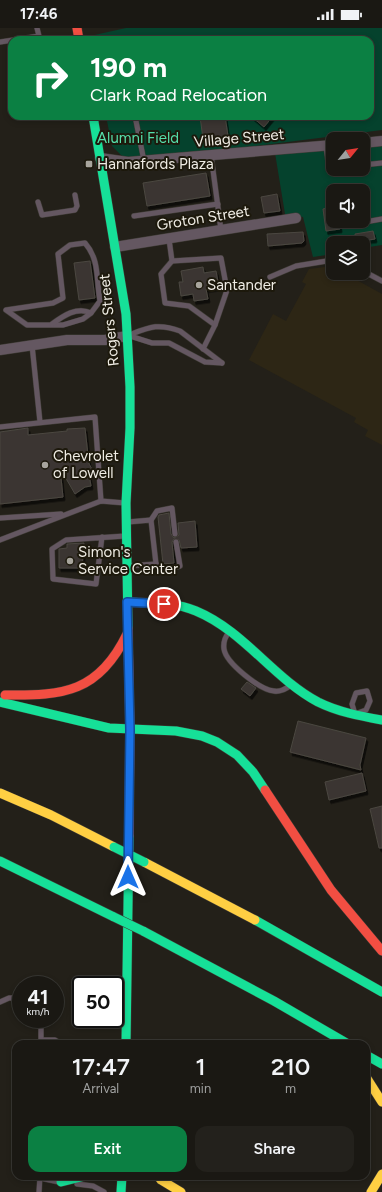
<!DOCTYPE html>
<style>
body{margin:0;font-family:Figtree,sans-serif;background:#23211c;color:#f1f3f6;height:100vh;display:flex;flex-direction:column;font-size:15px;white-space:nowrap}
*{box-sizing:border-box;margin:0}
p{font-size:13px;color:#9fa0a0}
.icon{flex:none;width:22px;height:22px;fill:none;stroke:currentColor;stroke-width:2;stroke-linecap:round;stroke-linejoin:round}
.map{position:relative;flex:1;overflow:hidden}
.panel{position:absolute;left:12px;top:1012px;width:358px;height:140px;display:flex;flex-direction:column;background:#1a1813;border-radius:12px;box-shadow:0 2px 6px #0003,0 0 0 1px #383733}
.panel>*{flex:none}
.hud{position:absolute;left:8px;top:8px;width:366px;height:84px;border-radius:12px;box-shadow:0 2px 6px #0003,0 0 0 1px #383733;background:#0b8043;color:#fff;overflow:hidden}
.needle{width:26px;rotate:60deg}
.tools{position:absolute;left:326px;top:104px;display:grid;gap:8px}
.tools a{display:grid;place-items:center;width:44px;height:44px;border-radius:8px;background:#1a1813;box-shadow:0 2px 6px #0003,0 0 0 1px #383733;font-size:20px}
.speed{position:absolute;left:12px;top:948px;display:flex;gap:8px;font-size:20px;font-weight:700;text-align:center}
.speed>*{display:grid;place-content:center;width:52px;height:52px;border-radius:50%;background:#1a1813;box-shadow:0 2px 6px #0003,0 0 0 1px #383733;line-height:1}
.speed small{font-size:10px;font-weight:400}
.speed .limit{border:2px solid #111;border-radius:6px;background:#fff;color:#111}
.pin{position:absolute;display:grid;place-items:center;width:34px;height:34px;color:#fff;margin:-17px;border:2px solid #fff;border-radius:50%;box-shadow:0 1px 4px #0007}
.me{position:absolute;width:44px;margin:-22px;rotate:0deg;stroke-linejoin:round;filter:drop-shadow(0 0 3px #0008)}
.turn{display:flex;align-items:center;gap:14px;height:84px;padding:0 16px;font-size:18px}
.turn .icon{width:52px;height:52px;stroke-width:2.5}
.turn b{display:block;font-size:28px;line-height:34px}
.eta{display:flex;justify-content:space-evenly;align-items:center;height:68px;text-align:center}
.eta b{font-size:24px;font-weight:600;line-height:28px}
.cta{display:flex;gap:8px;margin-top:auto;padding:8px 16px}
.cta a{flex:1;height:46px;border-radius:12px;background:#0b8043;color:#fff;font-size:16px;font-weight:600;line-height:46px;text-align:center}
.cta a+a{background:#23211c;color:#f1f3f6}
.status{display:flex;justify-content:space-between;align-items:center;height:28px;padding:0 20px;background:#1a1813;direction:ltr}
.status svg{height:11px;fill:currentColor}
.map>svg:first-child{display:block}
</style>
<div class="status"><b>17:46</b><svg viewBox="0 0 49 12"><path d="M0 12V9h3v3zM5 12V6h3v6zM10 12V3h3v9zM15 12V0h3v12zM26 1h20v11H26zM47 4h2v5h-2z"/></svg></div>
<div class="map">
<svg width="382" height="1164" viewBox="0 0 382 1164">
<defs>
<filter id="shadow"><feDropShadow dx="2" dy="3.5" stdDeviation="0" flood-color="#0009"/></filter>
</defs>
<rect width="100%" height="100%" fill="#232019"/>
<polygon fill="#2d2615" points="333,238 333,245 344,245 382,266 382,417 365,408 368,402 354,394 356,390 249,332 273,286 286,293 306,256 302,254 309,241"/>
<g fill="#05422d" fill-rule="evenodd">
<polygon points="126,0 382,0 382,102 128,134 112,118 106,88 370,88 370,12 91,12 90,8"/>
<path d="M382,118V217L363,220V215H333V226L313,229L303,189L285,186L275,125L333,121V141H363V119ZM333,163H363V193H333Z"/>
</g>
<g fill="#3a3630" stroke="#4b4741" filter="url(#shadow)">
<polygon points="200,88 225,88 228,108 203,111"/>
<polygon points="251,88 273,88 264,99"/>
<polygon points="206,145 210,168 147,178 143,155"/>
<polygon points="277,166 280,183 264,185 261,169"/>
<polygon points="333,179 333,193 339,193 340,201 326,203 323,181"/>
<polygon points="373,203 375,211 356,214 355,206"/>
<polygon points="303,204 304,213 302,215 268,218 267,206"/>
<polygon points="90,233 95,270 79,272 74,235"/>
<polygon points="203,239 204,245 216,243 219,259 206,261 208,271 194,273 193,266 181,268 179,254 183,254 181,243"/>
<polygon points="28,400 28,407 67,403 67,401 85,400 89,436 92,441 89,446 91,458 85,459 75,466 60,440 63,469 0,476 0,404"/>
<polygon points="169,485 171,506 174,510 179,507 178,495 195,493 197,519 181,520 179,512 174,511 172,514 174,535 163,536 158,489 159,487"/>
<polygon points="84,515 82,540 59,540 59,521 67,520 67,516"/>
<polygon points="247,654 256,660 250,668 241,661"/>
<polygon points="298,693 366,710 360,737 361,742 290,724"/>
<polygon points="362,745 366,763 329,772 325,754"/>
<polygon points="382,778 382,820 379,820 370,781"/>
</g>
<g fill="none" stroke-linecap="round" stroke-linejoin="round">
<g stroke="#3f3c36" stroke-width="6">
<g id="lane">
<polyline points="0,14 39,8 37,0"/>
<polyline points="135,88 144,133"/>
<polyline points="326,118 329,140 333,140"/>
<polyline points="211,127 221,202"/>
<polyline points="363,137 382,135"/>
<polyline points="38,174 42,187 75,182 77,178 75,167"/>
<polyline points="134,188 218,176"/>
<polyline points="348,197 382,191"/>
<polyline points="169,211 172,233 161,246 165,275 189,278 215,297 203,321"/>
<path d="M85,215C100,232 96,252 100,273L91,285L83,291L63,297H27L6,282L53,275L63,270L58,226L70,217Z"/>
<polyline points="172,233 221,230 227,262 215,297"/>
<polyline points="363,243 382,253"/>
<polyline points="270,249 296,238 333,232"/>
<path d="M52,296C63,288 77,278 91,285"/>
<path d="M129,307C150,299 158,295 180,303L222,335"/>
<polyline points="130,308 152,315 169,315 205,334 222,335"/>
<polyline points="32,317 40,394"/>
<polyline points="0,399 95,389 101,473"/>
<polyline points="0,490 61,486"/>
<polyline points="151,492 157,483 172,480 175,506"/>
<polyline points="102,509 96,556 53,551 52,521 66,512 125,508"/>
<polyline points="0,512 101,473 125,475"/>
<polyline points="156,536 165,542 180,538 176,514"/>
<polyline points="128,538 156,536 151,492 128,494"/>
<path d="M229,604C225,609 223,614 224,621C226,635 260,662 274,663C281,664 285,661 291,657"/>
<polygon points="367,663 370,673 366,682 355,686 352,676 356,665"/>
<polyline points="0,974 9,970 21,970"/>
<polyline points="41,1012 55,1012 61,1016"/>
<polyline points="41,1016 41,991"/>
<polyline points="40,1150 59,1154"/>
<polyline points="77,1156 93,1158 104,1164"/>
<polyline points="39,1164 40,1148"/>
</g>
</g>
<g stroke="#3f3c36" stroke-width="11">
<g id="street">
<polyline points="363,115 382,113"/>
<polyline points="100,130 128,134 333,117"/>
<polyline points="115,219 296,190"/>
<polyline points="0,322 67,312 105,312 127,308"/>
</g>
</g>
<g stroke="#3f3c36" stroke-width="10">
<g id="fast">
<polyline points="93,88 126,286 130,359 130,400 126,475 128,600"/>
<path d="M127,574C151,575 174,574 196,583C244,603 273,650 318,674C338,684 360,688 382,692"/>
<polyline points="0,674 109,700 176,703 202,708 217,714 237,727 253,744 265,762"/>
<polyline points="0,833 114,889"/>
<polyline points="255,892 382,964"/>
<polyline points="143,903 274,973 348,1016"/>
<polyline points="126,1016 129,808"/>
<polyline points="366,1027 382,1036"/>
<polyline points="61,1154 85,1148"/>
<polyline points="121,1164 122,1148"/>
</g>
</g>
<g stroke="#3f3c36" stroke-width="10">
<g id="slow">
<polyline points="0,765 51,787 114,819"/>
<polyline points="144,834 255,892"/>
<polyline points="366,1049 382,1074"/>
<polyline points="158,1148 161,1152 181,1164"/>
<polyline points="371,1164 382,1146"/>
</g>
</g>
<g stroke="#3f3c36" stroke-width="10">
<g id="jam">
<polyline points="77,0 79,12"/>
<polyline points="128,600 130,702 129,808"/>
<path d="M5,667C64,668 99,664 127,606"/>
<polyline points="265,762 331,862 382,923"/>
</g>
</g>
<use href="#lane" stroke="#645761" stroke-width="5"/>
<use href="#street" stroke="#645761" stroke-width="10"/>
<use href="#fast" stroke="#16e098" stroke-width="9"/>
<use href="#slow" stroke="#ffcf43" stroke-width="9"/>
<use href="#jam" stroke="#f24e42" stroke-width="9"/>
<g stroke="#3f3c36" stroke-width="10" stroke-linecap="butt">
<g id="fast-bridge">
<polyline points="114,819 144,834"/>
<polyline points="114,889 143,903"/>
</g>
</g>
<use href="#fast-bridge" stroke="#16e098" stroke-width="9"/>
</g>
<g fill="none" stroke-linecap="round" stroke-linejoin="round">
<g stroke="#114b97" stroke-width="10">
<polyline id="route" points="128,849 130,702 127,574 164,576"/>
</g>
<use href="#route" stroke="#1a73e8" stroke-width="7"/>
</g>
<g fill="#a8a59d" stroke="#1d190c" stroke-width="1.5">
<rect x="85" y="132" width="8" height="8" rx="2"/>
<circle cx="199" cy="257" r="4"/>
<circle cx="45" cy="437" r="4"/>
<circle cx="70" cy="533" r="4"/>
</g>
<g text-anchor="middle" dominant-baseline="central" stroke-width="4" stroke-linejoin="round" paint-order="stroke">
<g font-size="15" fill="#56dfaa" stroke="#1d190c">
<text x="138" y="110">Alumni Field</text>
</g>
<g font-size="15" fill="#efece4" stroke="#1d190c">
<text transform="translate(239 110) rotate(-5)">Village Street</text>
<text transform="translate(203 190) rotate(-9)">Groton Street</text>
<text transform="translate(109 292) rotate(-96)">Rogers Street</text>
</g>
<g font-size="15" fill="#efece4" stroke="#1d190c" text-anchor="start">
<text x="97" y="136">Hannafords Plaza</text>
<text x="207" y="257">Santander</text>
<text x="53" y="428">Chevrolet<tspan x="53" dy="17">of Lowell</tspan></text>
<text x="78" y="524">Simon's<tspan x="78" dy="17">Service Center</tspan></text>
</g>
</g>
</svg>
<div class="tools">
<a><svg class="needle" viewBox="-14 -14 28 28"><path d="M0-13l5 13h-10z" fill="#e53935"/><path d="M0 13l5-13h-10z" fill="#9fa0a0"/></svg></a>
<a><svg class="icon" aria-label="sound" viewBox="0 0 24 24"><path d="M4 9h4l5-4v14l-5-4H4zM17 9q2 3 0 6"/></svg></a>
<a><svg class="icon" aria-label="layers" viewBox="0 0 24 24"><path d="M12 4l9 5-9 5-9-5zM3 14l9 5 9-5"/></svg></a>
</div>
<div class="speed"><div>41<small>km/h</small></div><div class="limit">50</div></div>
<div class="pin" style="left:164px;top:576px;background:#d93025"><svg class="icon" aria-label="arrive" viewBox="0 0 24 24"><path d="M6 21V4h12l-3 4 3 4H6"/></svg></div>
<svg class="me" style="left:128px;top:849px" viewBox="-20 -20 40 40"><path d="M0-17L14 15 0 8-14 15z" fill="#1a73e8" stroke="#fff" stroke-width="4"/></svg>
<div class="hud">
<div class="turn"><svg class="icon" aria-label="right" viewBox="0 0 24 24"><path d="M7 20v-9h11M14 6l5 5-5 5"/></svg><div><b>190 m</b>Clark Road Relocation</div></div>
</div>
<section class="panel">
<div class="eta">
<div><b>17:47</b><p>Arrival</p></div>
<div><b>1</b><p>min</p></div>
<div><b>210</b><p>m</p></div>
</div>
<div class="cta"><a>Exit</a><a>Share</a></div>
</section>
</div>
